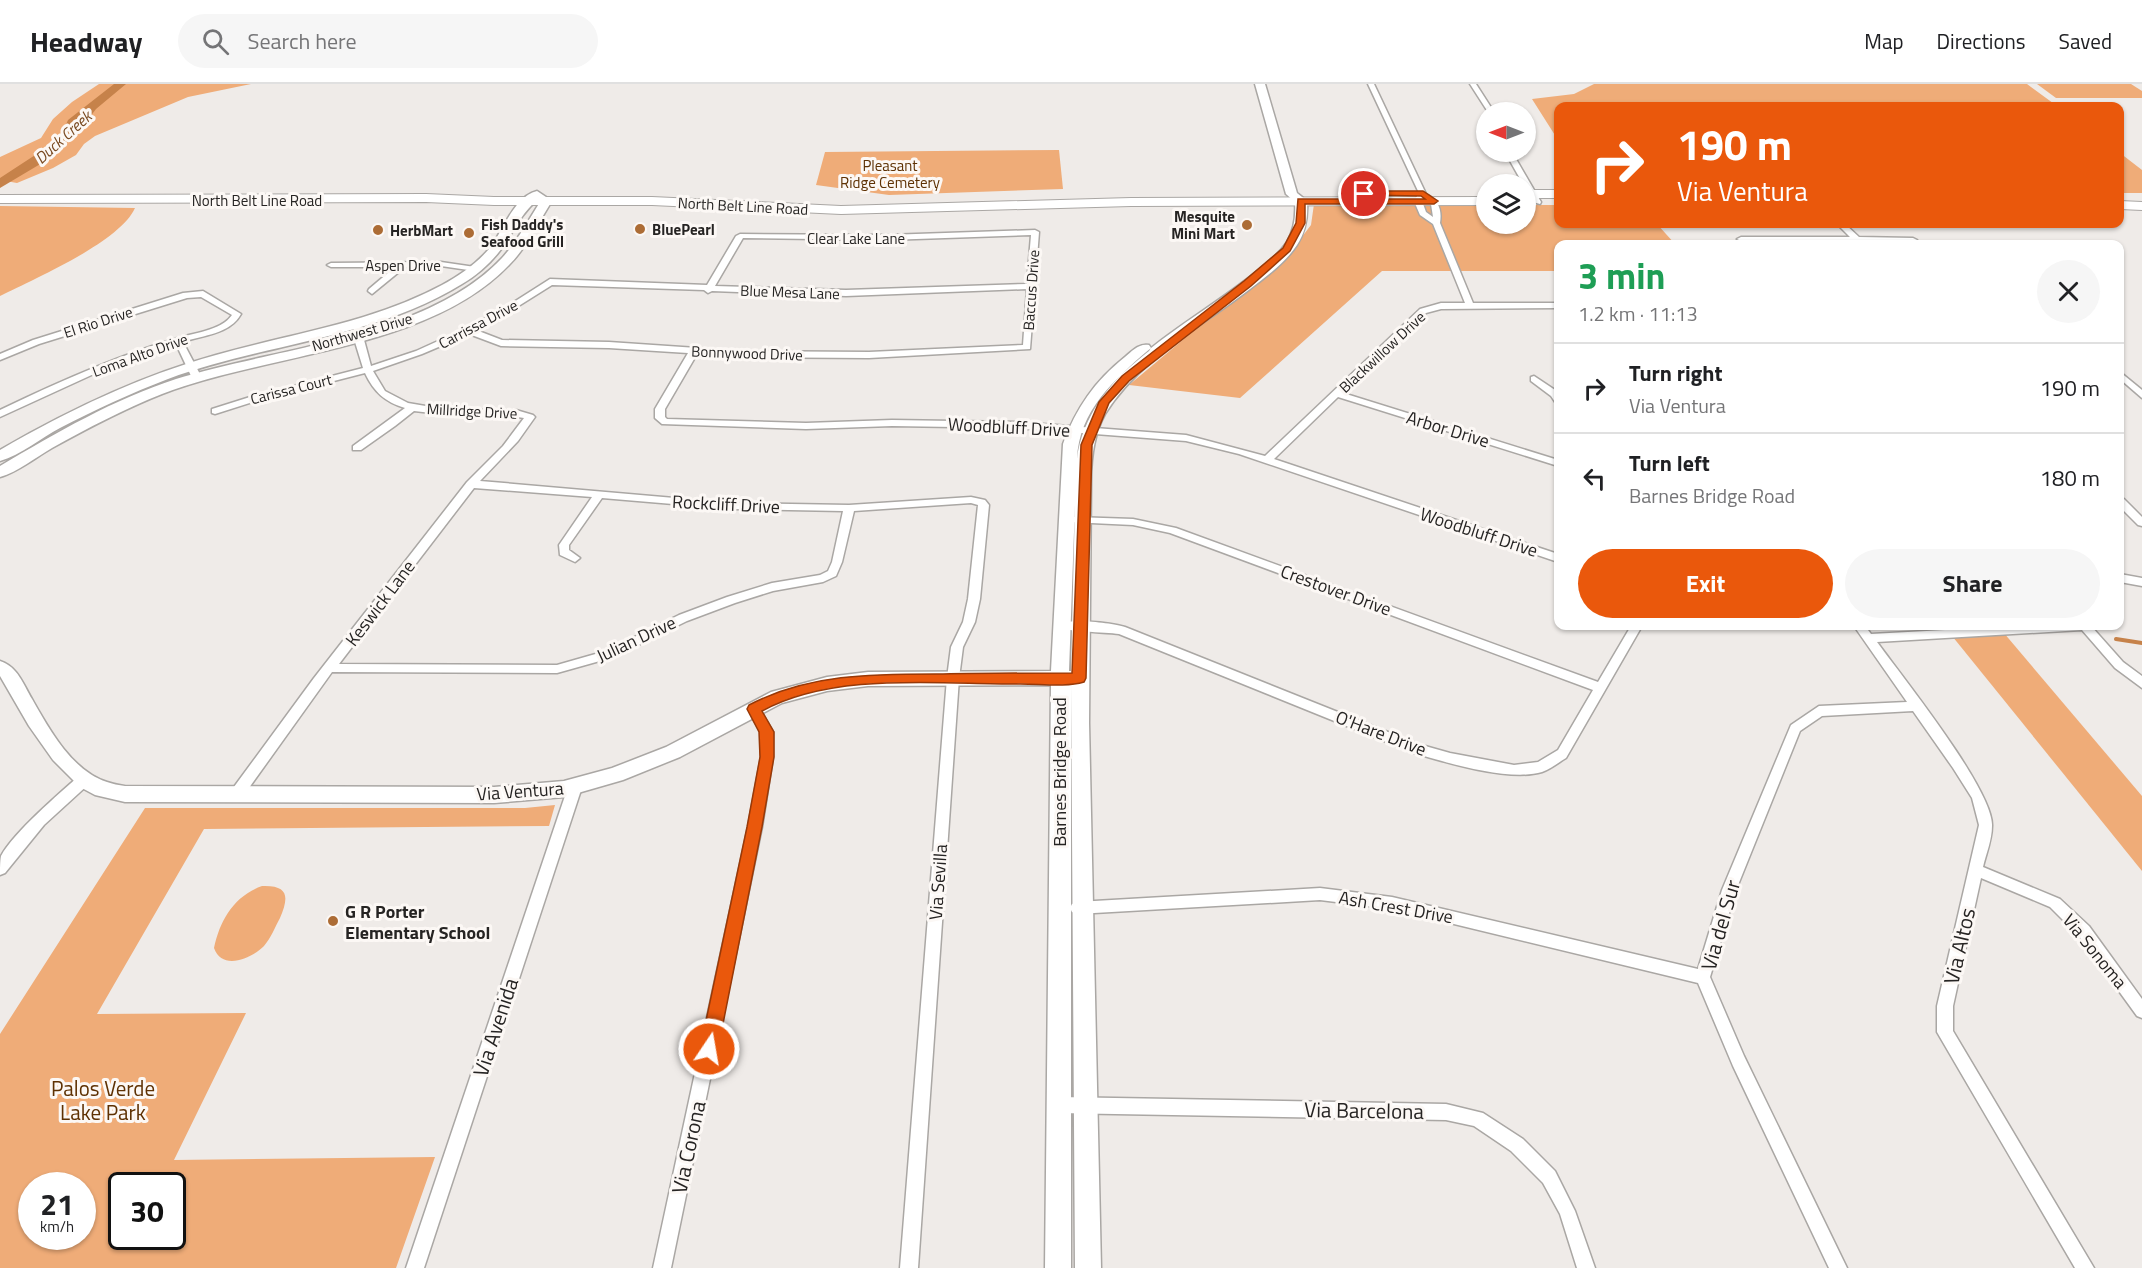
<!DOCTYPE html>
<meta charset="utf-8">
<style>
body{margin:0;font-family:"Titillium Web",sans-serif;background:#f6f6f6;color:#202124;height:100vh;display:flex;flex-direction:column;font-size:22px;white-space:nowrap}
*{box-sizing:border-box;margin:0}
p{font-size:20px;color:#757577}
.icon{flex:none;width:33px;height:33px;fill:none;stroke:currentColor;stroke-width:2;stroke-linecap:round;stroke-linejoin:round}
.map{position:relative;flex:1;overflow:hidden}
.drawer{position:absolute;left:1554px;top:156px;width:570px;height:390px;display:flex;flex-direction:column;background:#fff;border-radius:12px;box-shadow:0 2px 4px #0004}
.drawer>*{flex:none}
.top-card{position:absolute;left:1554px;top:18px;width:570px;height:126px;border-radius:12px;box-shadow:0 2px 4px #0004;background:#ea580c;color:#fff;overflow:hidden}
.needle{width:39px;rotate:270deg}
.controls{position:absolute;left:1476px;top:18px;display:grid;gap:12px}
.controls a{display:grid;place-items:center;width:60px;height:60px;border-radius:50%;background:#fff;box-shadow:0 2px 4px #0004;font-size:30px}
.speed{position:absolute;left:18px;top:1088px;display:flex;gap:12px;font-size:30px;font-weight:700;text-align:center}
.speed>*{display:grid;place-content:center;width:78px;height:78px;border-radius:50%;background:#fff;box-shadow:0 2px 4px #0004;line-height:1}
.speed small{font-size:15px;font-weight:400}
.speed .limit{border:3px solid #111;border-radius:9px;background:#fff;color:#111}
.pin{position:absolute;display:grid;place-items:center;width:51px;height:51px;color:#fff;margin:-26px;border:3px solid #fff;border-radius:50%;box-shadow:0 2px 6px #0007}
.me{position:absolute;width:66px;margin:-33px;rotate:12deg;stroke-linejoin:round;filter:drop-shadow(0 0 4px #0008)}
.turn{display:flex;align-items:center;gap:21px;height:126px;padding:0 24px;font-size:27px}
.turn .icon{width:78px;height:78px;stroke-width:2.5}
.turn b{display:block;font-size:42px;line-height:51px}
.round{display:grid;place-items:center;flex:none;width:63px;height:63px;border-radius:32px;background:#f6f6f6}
.overview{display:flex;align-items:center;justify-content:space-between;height:102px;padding:0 24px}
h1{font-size:36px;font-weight:700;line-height:45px;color:#1e9e55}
.button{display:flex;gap:12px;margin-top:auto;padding:12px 24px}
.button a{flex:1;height:69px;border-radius:36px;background:#ea580c;color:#fff;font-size:24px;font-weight:700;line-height:69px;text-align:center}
.button a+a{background:#f6f6f6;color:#202124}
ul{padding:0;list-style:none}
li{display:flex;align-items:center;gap:18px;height:90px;padding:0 24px;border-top:2px solid #e0e0e0}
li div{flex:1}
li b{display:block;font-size:22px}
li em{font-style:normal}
header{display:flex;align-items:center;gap:36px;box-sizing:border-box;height:84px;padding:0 30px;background:#fff;border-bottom:2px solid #e0e0e0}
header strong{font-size:28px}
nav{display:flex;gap:33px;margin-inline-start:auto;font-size:21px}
.search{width:420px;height:54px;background:#f6f6f6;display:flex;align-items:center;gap:15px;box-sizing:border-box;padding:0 21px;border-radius:33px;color:#757577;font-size:22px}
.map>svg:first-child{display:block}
</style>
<header>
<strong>Headway</strong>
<div class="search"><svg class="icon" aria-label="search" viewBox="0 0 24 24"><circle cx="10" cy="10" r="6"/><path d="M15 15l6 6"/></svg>Search here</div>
<nav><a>Map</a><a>Directions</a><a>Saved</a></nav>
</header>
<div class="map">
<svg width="2142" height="1184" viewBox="0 0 2142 1184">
<rect width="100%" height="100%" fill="#efebe8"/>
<g fill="#efac78" fill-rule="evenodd">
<polygon points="99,0 251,0 188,13 95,52 84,60 76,71 53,84 17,99 0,96 0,73 41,54 53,35 72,18"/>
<polygon points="1594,0 2027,0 2057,22 1558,22 1558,56 1532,15 1574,10"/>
<polygon points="2037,0 2131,0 2142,7 2142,14 2056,14"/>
<polygon points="1059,66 1063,105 889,111 816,101 825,68"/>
<polygon points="2120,69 2142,86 2142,109 2120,109"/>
<polygon points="1314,120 1486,121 1486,140 1526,140 1526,121 1558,121 1558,140 1657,140 1675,160 1558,160 1558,187 1382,187 1240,314 1129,301 1295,162 1311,141"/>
<path d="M0,122L135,124C120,158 34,195 0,212Z"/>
<polygon points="1944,542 1998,542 2142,712 2142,787"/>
<path d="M555,721L549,742L204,745L97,930L246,929L174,1076L435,1073L396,1184H0V950L145,724H525ZM32,1101H82V1152H32ZM122,1101H172V1152H122Z"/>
<path d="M262,802C289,801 289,813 280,834C275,843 271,854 264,862C251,875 222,887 214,864C220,836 234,812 262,802Z"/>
</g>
<polygon fill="#c6824a" points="114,0 126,0 96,25 80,46 42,79 0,104 0,94 52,60 61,52 68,36"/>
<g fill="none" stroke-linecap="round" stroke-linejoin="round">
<polyline stroke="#c6824a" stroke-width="4" points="2116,555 2142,559"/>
<g stroke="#aaa7a4" stroke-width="3">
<g id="street">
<path d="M1368,0H1374L1426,110C1439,116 1442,126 1440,139L1473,219H1558V224L1441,225L1426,229L1343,309L1558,376V382L1338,313L1274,375L1558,470V478L1239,370L1186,357L1017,344L892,342L806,345L662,340L655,334V325L688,269L609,264L501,262L469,250L422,270L373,287L385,307L408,319L449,326H516L533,331L535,333L518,357L480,397L732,419L849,421L971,413L985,416L989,421L980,515L975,538L963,563L959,594L918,1184H900L947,594L951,563L963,538L968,515L978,421L971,419L854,427L842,478L836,492L823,498L773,507L735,519L687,537L614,573L557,589L332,588L241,715L236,716L231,715L229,711L231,707L314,594L467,398L503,362L524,334L511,332L449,331L414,327L395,342L361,366H353V362L405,324C385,318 374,308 365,289L256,317L215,330L212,329V325L250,313L363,284L355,258L353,239L360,241L371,282L416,267L460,247L503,225L550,195L707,201L736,152L740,150L887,151L1035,146L1039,148L1030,265L869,274L741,273L697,270L665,325V333L667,335L806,339L892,336L1017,338L1186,351L1265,372L1420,225L1441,219H1465L1433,140L1420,131L1414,117L1419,109ZM1424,114L1431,120L1433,133L1426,128L1422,117ZM1031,151L1027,200L846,206L715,202L743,154L887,156ZM552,201L704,206L708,209L712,207L846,212L1027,205L1023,261L869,268L741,267L609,258L502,256L476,246L509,228ZM474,404L592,413L559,461L560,471L575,478L580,474L569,466V461L602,414L732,425L843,427L832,478L828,487L820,491L772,499L727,513L679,531L606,567L557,581L339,580Z"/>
<polygon points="1470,0 1476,0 1494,28 1488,28"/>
<polygon points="1505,68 1512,68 1541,118 1540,120 1533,118 1526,105 1526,100 1523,100"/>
<polygon points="1837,140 1845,140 1859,153 1913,154 1917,156 1913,158 1741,157 1737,155 1741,153 1850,153"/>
<polygon points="441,178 475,183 479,185 475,187 441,182 405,183 372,210 368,207 369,205 395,183 331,183 327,181 331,179"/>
<path d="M203,207L241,230C230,250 204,251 183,258L202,294L200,296H194L192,294L176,260L96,289L0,333V326C56,299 114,273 174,255C192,249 221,247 232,231L201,213L187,214L39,260L0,276V270L33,256L183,209Z"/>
<polygon points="2120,288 2142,306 2142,314 2120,295"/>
<polygon points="1534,292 1558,308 1558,319 1555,318 1551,312 1531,297 1531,293"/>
<polygon points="2120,414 2124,415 2142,433 2142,442 2138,441 2120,423"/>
<path d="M1074,433L1133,435L1176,444L1598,598L1631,542H1642L1566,674C1559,678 1551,685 1542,688C1509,698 1444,678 1411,668L1119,550C1106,548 1062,548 1056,542C1065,533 1112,539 1125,543L1418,660L1450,669L1514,681L1538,678L1558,666L1593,606L1170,449L1133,441L1070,438L1069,436Z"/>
<polygon points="2120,490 2142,494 2142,502 2120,498"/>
<path d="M1854,542H1865L1871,550L2019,542H2091L2123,578L2142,592V604L2115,584L2082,546L1877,558C1901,591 1994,707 1992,742C1992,756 1986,770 1983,783L2060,815L2089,842L2142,915V934L2137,932L2079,852L2050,823L1981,794L1953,922V947L2094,1184H2075L1937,948V922L1979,741L1972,714L1953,684L1913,627L1822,632L1800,647L1736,806L1710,893L1744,972L1847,1184H1829L1733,982L1698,899L1392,825L1320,816L1077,830L1072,828L1070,824L1072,820L1077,818L1320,804L1392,813L1698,885L1722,806L1791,641L1819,622L1907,618Z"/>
<polygon points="754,620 758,622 773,648 773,673 762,743 671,1184 653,1184 748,743 761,673 761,648 748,625 750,622"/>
<path d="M85,690L90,691L91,695L90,699L44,741L5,789L0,791C0,785 0,777 1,772C14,748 59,710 80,691Z"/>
<polygon points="575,698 580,699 582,703 424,1184 406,1184 568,703 570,699"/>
<polygon points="1058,1013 1446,1020 1483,1029 1523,1055 1555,1087 1575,1127 1595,1184 1577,1184 1560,1130 1543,1099 1511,1067 1474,1042 1446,1036 1058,1029 1052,1027 1050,1021 1052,1015"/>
</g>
</g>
<g stroke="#aaa7a4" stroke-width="3">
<g id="secondary">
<path d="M1255,0H1265L1297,109L1307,117C1308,133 1306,147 1297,161C1286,178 1267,192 1250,205C1201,243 1139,275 1105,330C1094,350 1091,374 1091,397L1089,639L1101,1184H1075L1071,601V1184H1045L1051,601L868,602L827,607L782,619L680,673L623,696L564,713L494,719L125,718L95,711L80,703L53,676L29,642L0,592V577C18,583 23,600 32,615C49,645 72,687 107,698C112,700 119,701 125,702L494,703L564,697L612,684L666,663L771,608L827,593L868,588L1051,587L1063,360C1076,324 1095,297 1125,273C1132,267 1139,259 1149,261L1151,264L1149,267C1114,295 1079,327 1077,375C1088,290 1182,245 1243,198C1257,187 1276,174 1287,158C1294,146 1296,132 1295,118L1286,110ZM1075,420L1071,587H1069Z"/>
<path d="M537,107L552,117C538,139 527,163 509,181C428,266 268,269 162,310C124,325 88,344 52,364C36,373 18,388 0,393V382C56,349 114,315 176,295C275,264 428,253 502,174C517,158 528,137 540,118L537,116C523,128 515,144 505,160C494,176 479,190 462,200C373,255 265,259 168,295C131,309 95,326 60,344C41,354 21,371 0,377V366C69,326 140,292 216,271C293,249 371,239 442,201C459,192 476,180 489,165C503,148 513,113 537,107Z"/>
</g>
</g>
<g stroke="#aaa7a4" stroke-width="2">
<g id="primary">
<rect x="1526" y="106" width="32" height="8"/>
<polygon points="426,110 494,113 652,113 841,122 1131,114 1486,113 1486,121 1131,122 841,130 652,121 494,121 426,118 0,119 0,111"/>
<polygon points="2120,117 2142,118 2142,126 2120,125"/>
</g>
</g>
<use href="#street" fill="#fff" fill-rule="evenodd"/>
<use href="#secondary" fill="#fff" fill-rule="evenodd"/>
<use href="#primary" fill="#fff" fill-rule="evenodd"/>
</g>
<path fill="#ea580c" stroke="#983908" stroke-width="1.5" d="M1364,107H1423L1438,117L1434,120H1305V139L1290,167L1251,202L1129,297L1109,319L1092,361L1086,594L1084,598C1064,604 1036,599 1015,600C936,600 833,588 762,627L774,648V673L762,743L718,965L715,971L709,973L703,971L700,965L747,743L760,673L759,648L747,625L749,621C810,589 876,590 943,590C986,589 1029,589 1072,589L1081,361L1099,318L1122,292L1244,197L1283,164L1296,139L1298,115H1425L1421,112L1360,111V108Z"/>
<g fill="#ac6c35" stroke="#fcf8f5" stroke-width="2">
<circle cx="1247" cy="141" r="6"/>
<circle cx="640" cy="145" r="6"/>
<circle cx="378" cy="146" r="6"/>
<circle cx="469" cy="149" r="6"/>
<circle cx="333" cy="837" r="6"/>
</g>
<g text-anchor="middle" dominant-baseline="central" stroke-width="6" stroke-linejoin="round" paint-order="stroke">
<g font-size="15" fill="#5e3103" stroke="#fcf8f5">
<text x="890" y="81">Pleasant<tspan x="890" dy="17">Ridge Cemetery</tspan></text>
</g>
<g font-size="15" fill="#262423" stroke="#fcf8f5">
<text x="257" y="116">North Belt Line Road</text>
<text transform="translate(743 122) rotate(3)">North Belt Line Road</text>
<text x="856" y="154">Clear Lake Lane</text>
<text x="403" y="181">Aspen Drive</text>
<text transform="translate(1031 206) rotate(-86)">Baccus Drive</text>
<text transform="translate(790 208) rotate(2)">Blue Mesa Lane</text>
<text transform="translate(98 238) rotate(-18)">El Rio Drive</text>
<text transform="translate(478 240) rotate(-28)">Carrissa Drive</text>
<text transform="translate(362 248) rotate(-16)">Northwest Drive</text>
<text transform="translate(1382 268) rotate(-43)">Blackwillow Drive</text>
<text transform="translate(747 269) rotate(2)">Bonnywood Drive</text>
<text transform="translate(140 271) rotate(-20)">Loma Alto Drive</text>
<text transform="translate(291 305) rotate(-14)">Carissa Court</text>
<text transform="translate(472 327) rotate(3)">Millridge Drive</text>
</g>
<g font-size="15" font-weight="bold" fill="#262423" stroke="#fcf8f5" text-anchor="start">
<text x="1235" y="132" text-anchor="end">Mesquite<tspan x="1235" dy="17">Mini Mart</tspan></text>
<text x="481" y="140">Fish Daddy's<tspan x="481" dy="17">Seafood Grill</tspan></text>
<text x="652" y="145">BluePearl</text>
<text x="390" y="146">HerbMart</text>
</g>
<g font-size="16" font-style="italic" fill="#794a21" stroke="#fcf8f5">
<text transform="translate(63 53) rotate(-42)">Duck Creek</text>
</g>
<g font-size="18" fill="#262423" stroke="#fcf8f5">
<text transform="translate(1009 343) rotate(3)">Woodbluff Drive</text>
<text transform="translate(1448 345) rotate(17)">Arbor Drive</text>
<text transform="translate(726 420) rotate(3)">Rockcliff Drive</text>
<text transform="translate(1479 448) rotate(18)">Woodbluff Drive</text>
<text transform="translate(1336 506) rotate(20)">Crestover Drive</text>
<text transform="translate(380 519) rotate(-53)">Keswick Lane</text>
<text transform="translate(636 555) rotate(-25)">Julian Drive</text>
<text transform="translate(1381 649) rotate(21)">O'Hare Drive</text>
<text transform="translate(1059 688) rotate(-90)">Barnes Bridge Road</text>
<text transform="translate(520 707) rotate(-4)">Via Ventura</text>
<text transform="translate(938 798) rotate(-86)">Via Sevilla</text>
<text transform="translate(1396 823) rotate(10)">Ash Crest Drive</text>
<text transform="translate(2095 867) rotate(51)">Via Sonoma</text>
</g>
<g font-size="18" font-weight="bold" fill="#262423" stroke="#fcf8f5" text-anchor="start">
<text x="345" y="827">G R Porter<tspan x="345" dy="21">Elementary School</tspan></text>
</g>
<g font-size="21" fill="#262423" stroke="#fcf8f5">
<text transform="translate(1720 841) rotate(-74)">Via del Sur</text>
<text transform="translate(1959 862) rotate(-77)">Via Altos</text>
<text transform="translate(495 943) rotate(-72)">Via Avenida</text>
<text transform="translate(1364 1026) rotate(1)">Via Barcelona</text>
<text transform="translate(688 1063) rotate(-78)">Via Corona</text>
</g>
<g font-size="21" fill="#5e3103" stroke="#fcf8f5">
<text x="103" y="1004">Palos Verde<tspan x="103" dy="24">Lake Park</tspan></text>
</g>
</g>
</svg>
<div class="controls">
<a><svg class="needle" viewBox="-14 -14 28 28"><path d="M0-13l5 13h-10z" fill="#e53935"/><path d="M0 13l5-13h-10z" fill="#757577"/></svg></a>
<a><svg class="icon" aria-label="layers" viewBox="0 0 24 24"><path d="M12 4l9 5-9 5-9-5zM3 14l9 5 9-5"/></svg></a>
</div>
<div class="speed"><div>21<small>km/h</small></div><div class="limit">30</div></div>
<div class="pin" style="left:1364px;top:110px;background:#d93025"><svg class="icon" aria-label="arrive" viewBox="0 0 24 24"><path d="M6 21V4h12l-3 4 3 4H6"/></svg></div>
<svg class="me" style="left:709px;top:965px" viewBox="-20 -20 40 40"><circle r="17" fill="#ea580c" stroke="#fff" stroke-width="3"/><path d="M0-11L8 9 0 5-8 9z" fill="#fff"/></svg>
<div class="top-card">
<div class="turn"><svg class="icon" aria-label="right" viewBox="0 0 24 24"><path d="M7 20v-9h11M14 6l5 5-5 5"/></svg><div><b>190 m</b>Via Ventura</div></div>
</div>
<section class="drawer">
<div class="overview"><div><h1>3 min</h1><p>1.2 km · 11:13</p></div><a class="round"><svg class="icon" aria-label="close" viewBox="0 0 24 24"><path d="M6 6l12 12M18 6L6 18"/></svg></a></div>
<ul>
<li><svg class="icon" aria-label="right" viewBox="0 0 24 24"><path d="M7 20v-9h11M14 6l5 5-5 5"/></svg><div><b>Turn right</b><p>Via Ventura</p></div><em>190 m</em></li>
<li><svg class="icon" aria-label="left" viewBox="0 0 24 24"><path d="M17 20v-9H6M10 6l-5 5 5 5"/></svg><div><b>Turn left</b><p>Barnes Bridge Road</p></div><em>180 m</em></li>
</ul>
<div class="button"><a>Exit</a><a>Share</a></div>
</section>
</div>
